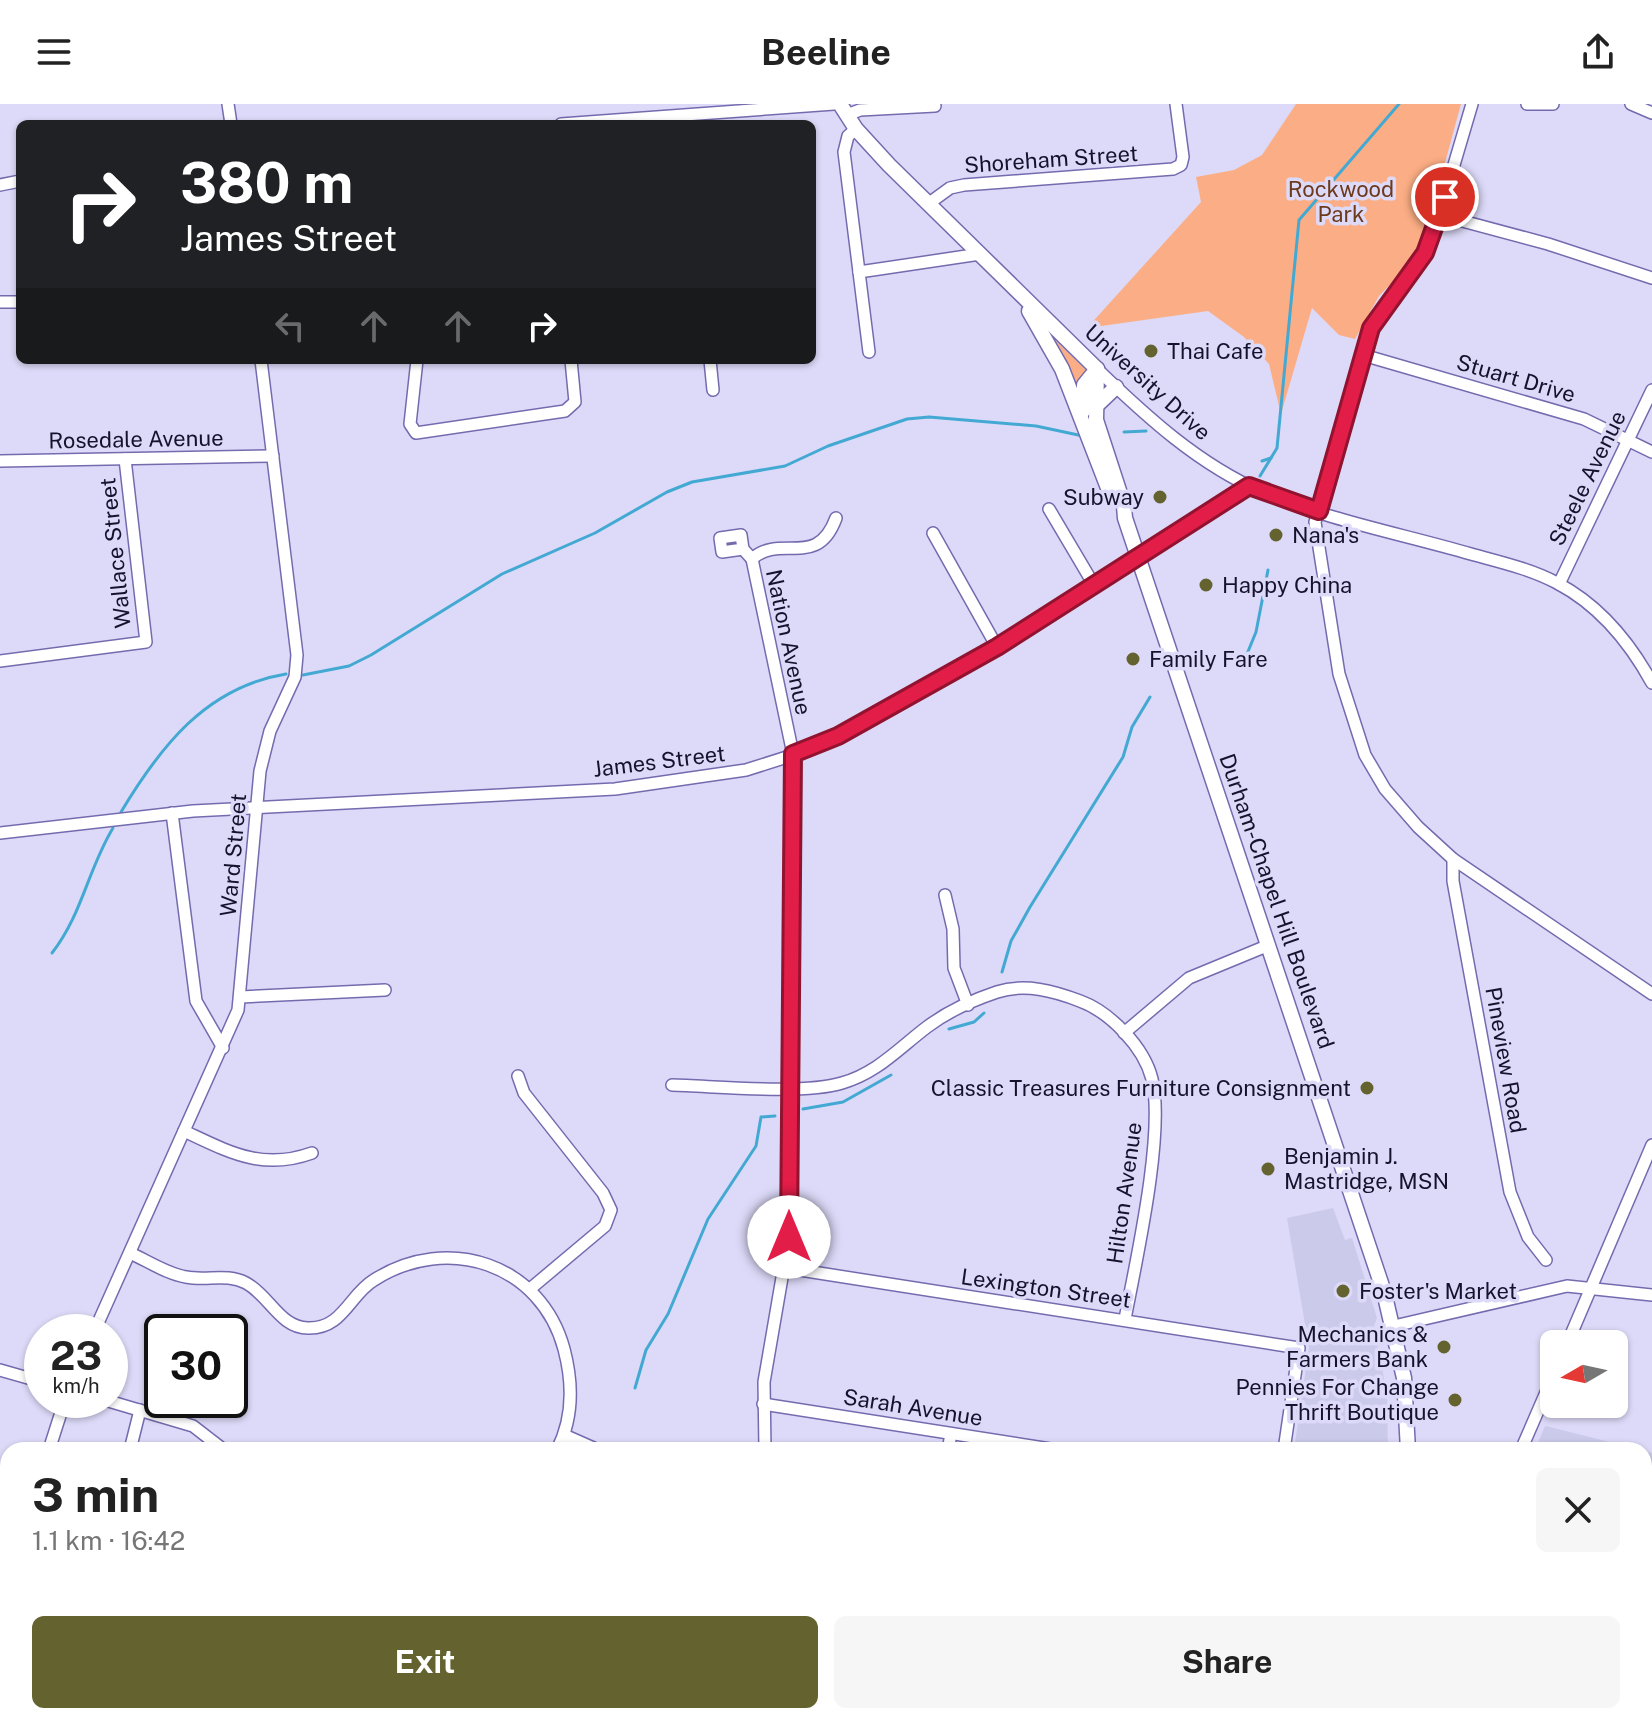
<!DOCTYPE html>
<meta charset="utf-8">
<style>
body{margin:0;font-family:"Public Sans",sans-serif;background:#f6f6f6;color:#222;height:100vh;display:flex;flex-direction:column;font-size:30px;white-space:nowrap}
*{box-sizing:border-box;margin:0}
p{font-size:26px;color:#767676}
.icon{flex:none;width:44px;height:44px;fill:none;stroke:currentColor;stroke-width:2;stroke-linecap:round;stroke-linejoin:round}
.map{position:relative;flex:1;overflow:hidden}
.side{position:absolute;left:0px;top:1338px;width:1652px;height:282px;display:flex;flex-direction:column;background:#fff;border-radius:24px 24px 0 0;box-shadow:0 2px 6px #0004}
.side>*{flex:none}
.banner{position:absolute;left:16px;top:16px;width:800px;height:244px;border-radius:12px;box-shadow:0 2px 6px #0004;background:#202124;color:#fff;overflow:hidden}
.needle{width:52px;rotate:261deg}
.controls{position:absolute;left:1540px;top:1226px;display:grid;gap:16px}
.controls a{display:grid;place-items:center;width:88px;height:88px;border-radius:12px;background:#fff;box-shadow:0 2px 6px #0004;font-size:40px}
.speed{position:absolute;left:24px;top:1210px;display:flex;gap:16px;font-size:40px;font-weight:700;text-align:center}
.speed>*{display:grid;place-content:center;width:104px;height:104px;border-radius:50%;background:#fff;box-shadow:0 2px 6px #0004;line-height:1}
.speed small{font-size:20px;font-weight:400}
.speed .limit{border:4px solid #111;border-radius:12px;background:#fff;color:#111}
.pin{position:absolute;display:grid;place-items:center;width:68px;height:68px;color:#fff;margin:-34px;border:4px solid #fff;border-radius:50%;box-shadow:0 2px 8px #0007}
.me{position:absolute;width:88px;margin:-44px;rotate:0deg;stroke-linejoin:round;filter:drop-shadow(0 0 6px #0008)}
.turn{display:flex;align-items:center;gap:28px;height:168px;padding:0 32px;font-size:36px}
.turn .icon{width:104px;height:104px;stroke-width:2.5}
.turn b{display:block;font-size:56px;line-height:68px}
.lanes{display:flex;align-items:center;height:76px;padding:0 32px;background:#0003;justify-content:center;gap:40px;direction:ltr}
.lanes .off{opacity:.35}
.round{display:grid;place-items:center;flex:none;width:84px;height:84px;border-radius:12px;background:#f6f6f6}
.head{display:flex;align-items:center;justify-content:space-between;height:136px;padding:0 32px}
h1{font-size:48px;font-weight:700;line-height:60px}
.cta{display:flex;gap:16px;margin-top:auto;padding:16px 32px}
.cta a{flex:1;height:92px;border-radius:12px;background:#646330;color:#fff;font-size:32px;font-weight:700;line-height:92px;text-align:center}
.cta a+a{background:#f6f6f6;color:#222}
header{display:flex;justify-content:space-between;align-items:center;height:104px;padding:0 32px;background:#fff;font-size:36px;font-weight:700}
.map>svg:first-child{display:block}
</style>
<header><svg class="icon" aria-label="menu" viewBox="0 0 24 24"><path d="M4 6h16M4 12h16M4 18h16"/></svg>Beeline<svg class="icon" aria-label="share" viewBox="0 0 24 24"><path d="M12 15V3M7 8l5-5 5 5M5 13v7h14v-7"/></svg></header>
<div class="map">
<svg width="1652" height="1619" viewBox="0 0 1652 1619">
<rect width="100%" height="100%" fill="#dcdaf8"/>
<g fill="#cccaeb">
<polygon points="1333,1104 1345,1136 1352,1134 1377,1214 1374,1222 1387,1290 1388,1346 1294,1346 1309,1244 1287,1114"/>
<polygon points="1545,1322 1546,1322 1641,1346 1535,1346"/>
<polygon points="1644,1347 1652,1349 1652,1619 1460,1619 1461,1612 1644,1612"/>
<polygon points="1300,1612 1352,1612 1351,1619 1300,1619"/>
</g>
<g fill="#fbae85">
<polygon points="1296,0 1461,0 1424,136 1406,164 1379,192 1355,235 1339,231 1312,204 1281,310 1269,260 1244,233 1208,207 1087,224 1201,98 1196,73 1234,66 1262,51"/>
<polygon points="1048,229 1086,266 1076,290"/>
<polygon points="1644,1386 1652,1387 1652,1452 1644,1450"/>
</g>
<polygon fill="#d98b61" points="1390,1612 1435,1612 1433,1619 1388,1619"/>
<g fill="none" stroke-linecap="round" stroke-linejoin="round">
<g stroke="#43a9d3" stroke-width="3">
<polyline points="1124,328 1146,327"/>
<polyline points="1262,357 1271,354"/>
<polyline points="1260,372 1277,344 1299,116 1399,0"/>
<polyline points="1247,550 1256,528 1268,466"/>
<polyline points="303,571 349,562 371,551 502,470 595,429 667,388 692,378 785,362 828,342 907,315 929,313 1036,322 1083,332"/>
<path d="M121,708C160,643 206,583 286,570"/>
<path d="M52,849C82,811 88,765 113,724"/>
<polyline points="1002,868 1011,837 1030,803 1123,653 1132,623 1150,593"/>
<polyline points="949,925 974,918 984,909"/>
<polyline points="803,1005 843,998 891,971"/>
<polyline points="635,1284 646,1246 668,1210 708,1115 756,1042 761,1013 775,1012"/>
</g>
<g stroke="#746baf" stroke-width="14">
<g id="minor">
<polyline points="228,0 231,20"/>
<polyline points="1472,0 1433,132 1371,224 1315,418 1339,570 1365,651 1385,685 1418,723 1453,755 1652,890"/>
<polyline points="1527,0 1553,0"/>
<polyline points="1631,0 1652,9"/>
<polyline points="847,11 860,6 935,2"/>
<polyline points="561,20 834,0"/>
<polyline points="856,25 848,32 844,48 869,248"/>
<polyline points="0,81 20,77"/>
<polyline points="928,100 950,84 964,81 1173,65 1181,61 1183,53 1176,0"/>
<polyline points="1440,111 1548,140 1652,174"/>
<polyline points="859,168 980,150"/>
<polyline points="0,198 20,198"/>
<polyline points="1363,251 1584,315 1652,348"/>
<polyline points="417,256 410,320 416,329 565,307 575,298 571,256"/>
<polyline points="710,256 713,286"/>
<path d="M1097,265C1147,313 1198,360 1262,388C1328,416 1402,430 1471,450C1500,458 1531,465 1557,479C1599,501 1630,539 1652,579"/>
<polyline points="0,357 273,352"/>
<polyline points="1049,405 1094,481"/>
<polyline points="933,429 997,543"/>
<polyline points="743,445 722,448 720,434 741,431 743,445 752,455"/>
<polyline points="752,455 793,650 789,1133 764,1278 765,1346"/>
<path d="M752,455C780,429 817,466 836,414"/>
<polyline points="1559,480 1652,286"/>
<polyline points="0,557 146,538 125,355"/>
<polyline points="172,709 196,897 223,944"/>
<polyline points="0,729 193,707 615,685 746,666 809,646 838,632 997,543 1249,382"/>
<polyline points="1453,755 1453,777 1510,1088 1528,1133 1546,1156"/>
<polyline points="945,791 953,825 954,864 968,901"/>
<polyline points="240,893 385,886"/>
<polyline points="1124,929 1189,874 1269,841"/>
<polyline points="518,972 524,989 603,1089 611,1106 605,1122 530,1185"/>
<path d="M672,981C715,982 803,991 842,979C877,969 898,945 927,923C947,908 973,896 997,888C1025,879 1054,887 1080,897C1110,908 1144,943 1152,975C1165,1029 1136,1157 1125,1215"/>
<path d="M184,1027C229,1048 262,1067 312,1049"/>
<path d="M130,1149C148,1157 167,1170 186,1173C207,1177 227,1169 246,1179C269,1191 280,1224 308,1224C343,1225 349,1191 374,1176C448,1129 541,1160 564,1245C573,1279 573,1315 557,1346"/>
<polyline points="787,1164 1299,1244 1284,1346"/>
<polyline points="1394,1222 1567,1182 1652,1191"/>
<polyline points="94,1228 238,906 260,667 270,627 295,573 297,551 261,256"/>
<polyline points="1567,1240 1652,1041"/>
<polyline points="0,1266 42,1278"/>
<polyline points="105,1296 193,1322 224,1346"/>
<polyline points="763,1300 1057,1346"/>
<polyline points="564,1331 598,1346"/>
<polyline points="49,1346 65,1296"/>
<polyline points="130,1346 140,1306"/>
<polyline points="948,1346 951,1330"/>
<polyline points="1521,1346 1554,1270"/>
<polyline points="182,1612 185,1619"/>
<polyline points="345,1612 358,1619"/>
<polyline points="620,1612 621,1619"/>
<polyline points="995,1612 1043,1619"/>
<polyline points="21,1619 41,1612"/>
<polyline points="906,1619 907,1612"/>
<polyline points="1242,1619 1244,1612"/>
<polyline points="1448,1619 1450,1612"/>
</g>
</g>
<g stroke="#746baf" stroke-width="17">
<g id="major">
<polyline points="840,0 856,25 889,61 1097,265"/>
<polyline points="1029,207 1062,265 1108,384"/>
<polyline points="1097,265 1096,316 1124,402 1125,414 1384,1188 1404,1274 1408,1346"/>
<polyline points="1096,302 1116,283"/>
<polyline points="1083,307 1084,281 1097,265"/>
<polyline points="1372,1619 1373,1612"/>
</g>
</g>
<use href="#minor" stroke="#fff" stroke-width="11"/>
<use href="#major" stroke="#fff" stroke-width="14"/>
</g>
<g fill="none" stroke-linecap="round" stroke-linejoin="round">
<g stroke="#92132f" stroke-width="20">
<polyline id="route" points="789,1133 793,650 838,632 997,543 1249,382 1319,407 1371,224 1425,149 1445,93"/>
</g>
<use href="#route" stroke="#e11d48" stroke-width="14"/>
</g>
<g fill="#646330" stroke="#dcdaf8" stroke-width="3">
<circle cx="1151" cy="247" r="8"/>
<circle cx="1160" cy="393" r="8"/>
<circle cx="1276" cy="431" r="8"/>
<circle cx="1206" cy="481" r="8"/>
<circle cx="1133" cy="555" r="8"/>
<circle cx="1367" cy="984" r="8"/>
<circle cx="1268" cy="1065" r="8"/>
<circle cx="1343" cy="1187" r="8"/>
<circle cx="1444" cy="1243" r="8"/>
<circle cx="1455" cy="1296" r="8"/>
</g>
<g text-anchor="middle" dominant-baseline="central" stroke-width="7" stroke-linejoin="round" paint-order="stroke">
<g font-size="22" fill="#16122d" stroke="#dcdaf8">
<text transform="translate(1051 55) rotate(-4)">Shoreham Street</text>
<text transform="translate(1516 274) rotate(16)">Stuart Drive</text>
<text transform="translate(1148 278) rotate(42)">University Drive</text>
<text transform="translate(136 335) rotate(-1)">Rosedale Avenue</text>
<text transform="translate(1587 374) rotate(-64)">Steele Avenue</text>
<text transform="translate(115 449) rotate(-96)">Wallace Street</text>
<text transform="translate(789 538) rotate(78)">Nation Avenue</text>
<text transform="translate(659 657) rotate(-7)">James Street</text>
<text transform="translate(233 751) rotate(-85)">Ward Street</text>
<text transform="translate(1277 797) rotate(71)">Durham-Chapel Hill Boulevard</text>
<text transform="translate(1506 956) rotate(80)">Pineview Road</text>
<text transform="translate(1124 1089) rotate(-82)">Hilton Avenue</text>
<text transform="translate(1046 1184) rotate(8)">Lexington Street</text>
<text transform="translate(913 1303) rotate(9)">Sarah Avenue</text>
</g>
<g font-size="22" fill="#6d391b" stroke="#dcdaf8">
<text x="1341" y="85">Rockwood<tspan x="1341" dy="25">Park</tspan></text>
</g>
<g font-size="22" fill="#16122d" stroke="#dcdaf8" text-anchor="start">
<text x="1167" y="247">Thai Cafe</text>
<text x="1144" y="393" text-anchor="end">Subway</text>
<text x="1292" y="431">Nana's</text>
<text x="1222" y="481">Happy China</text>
<text x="1149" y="555">Family Fare</text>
<text x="1351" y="984" text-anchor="end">Classic Treasures Furniture Consignment</text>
<text x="1284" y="1052">Benjamin J.<tspan x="1284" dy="25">Mastridge, MSN</tspan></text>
<text x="1359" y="1187">Foster's Market</text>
<text x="1428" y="1230" text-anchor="end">Mechanics &amp;<tspan x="1428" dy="25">Farmers Bank</tspan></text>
<text x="1439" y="1283" text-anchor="end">Pennies For Change<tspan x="1439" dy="25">Thrift Boutique</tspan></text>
</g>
</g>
</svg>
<div class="controls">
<a><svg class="needle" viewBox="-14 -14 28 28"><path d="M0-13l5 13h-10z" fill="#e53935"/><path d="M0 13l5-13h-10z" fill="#767676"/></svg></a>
</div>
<div class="speed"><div>23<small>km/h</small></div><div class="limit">30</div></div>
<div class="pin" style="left:1445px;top:93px;background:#d93025"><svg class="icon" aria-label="arrive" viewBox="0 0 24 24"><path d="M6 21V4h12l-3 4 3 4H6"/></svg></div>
<svg class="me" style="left:789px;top:1133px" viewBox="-20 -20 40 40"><circle r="19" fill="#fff"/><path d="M0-13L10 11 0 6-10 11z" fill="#e11d48"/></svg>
<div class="banner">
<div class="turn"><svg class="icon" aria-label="right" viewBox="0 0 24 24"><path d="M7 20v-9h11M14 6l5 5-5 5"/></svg><div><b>380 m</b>James Street</div></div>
<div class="lanes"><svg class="icon off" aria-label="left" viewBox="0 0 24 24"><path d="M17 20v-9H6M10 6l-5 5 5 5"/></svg><svg class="icon off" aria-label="ahead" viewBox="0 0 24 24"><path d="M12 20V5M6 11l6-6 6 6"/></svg><svg class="icon off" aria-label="ahead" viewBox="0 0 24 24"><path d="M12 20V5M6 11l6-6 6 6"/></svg><svg class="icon" aria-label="right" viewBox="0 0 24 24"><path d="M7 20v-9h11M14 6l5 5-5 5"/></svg></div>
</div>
<section class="side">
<div class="head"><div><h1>3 min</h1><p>1.1 km · 16:42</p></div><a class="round"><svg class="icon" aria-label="close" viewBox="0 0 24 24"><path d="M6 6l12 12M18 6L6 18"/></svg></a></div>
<div class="cta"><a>Exit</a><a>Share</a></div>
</section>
</div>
